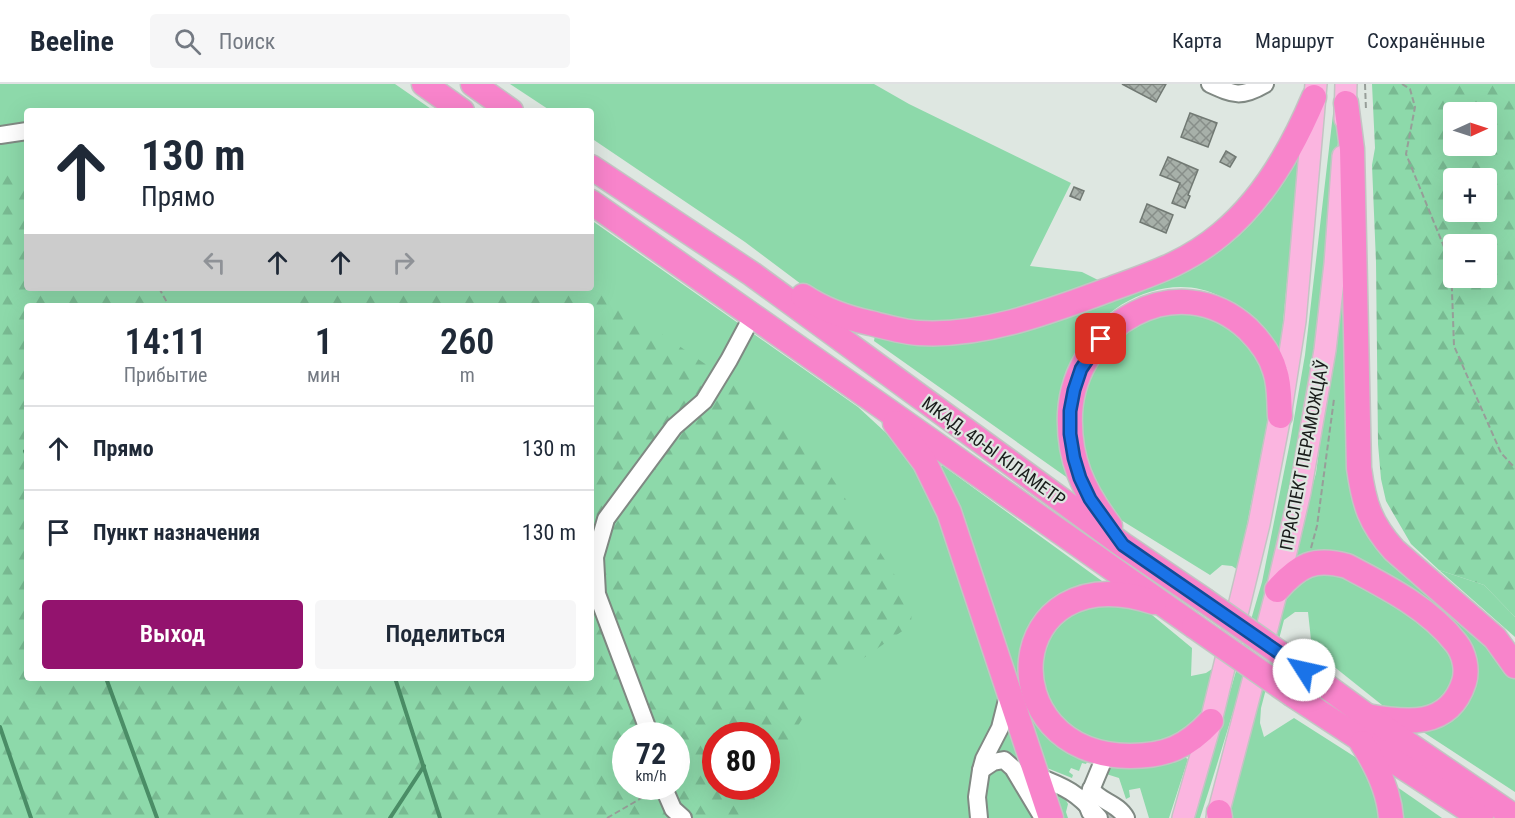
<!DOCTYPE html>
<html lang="ru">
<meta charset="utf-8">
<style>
body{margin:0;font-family:"Roboto Condensed",sans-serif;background:#f6f6f7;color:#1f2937;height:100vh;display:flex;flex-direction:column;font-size:22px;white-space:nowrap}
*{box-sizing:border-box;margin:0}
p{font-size:20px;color:#747a83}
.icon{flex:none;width:33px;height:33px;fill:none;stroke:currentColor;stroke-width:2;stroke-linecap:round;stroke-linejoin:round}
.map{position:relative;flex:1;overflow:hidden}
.panel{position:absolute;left:24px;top:219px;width:570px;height:378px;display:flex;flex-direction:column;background:#fff;border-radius:6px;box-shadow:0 6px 24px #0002}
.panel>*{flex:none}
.hud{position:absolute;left:24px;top:24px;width:570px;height:183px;border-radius:6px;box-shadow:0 6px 24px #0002;background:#fff;color:#1f2937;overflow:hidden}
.needle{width:39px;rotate:87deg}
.controls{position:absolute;left:1443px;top:18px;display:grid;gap:12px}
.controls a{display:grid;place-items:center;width:54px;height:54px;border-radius:6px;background:#fff;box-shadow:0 6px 24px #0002;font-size:30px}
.speed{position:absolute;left:612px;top:638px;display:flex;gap:12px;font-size:30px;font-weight:700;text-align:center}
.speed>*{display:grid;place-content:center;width:78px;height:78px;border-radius:50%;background:#fff;box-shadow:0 6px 24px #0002;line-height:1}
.speed small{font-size:15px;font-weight:400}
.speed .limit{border:9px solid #d22;background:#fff;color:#111}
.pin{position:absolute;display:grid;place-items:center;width:51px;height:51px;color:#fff;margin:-26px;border-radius:12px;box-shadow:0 3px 9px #0006}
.me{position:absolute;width:66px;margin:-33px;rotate:305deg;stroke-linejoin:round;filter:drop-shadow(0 0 4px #0008)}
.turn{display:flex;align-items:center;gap:21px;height:126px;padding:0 18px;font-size:27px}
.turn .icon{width:78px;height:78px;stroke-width:2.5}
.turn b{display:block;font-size:42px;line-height:51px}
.lanes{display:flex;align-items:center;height:57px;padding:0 18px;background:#0003;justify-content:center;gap:30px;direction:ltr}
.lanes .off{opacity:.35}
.eta{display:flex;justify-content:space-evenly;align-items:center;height:102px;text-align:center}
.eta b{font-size:36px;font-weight:600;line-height:42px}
.action{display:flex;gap:12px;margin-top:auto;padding:12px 18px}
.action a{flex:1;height:69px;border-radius:6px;background:#93136e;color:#fff;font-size:24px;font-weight:600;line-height:69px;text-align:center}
.action a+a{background:#f6f6f7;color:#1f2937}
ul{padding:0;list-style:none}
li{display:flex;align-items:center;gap:18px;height:84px;padding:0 18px;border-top:2px solid #e0e1e3}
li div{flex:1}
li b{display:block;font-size:22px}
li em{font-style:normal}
header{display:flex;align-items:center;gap:36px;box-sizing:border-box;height:84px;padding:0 30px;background:#fff;border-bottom:2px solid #e0e1e3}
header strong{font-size:28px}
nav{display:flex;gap:33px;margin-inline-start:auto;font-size:21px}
.search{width:420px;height:54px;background:#f6f6f7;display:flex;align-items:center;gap:15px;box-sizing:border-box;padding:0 21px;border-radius:6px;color:#747a83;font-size:22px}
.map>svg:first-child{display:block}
</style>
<header>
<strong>Beeline</strong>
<div class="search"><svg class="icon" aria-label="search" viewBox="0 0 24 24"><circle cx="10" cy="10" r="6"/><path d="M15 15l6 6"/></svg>Поиск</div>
<nav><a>Карта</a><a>Маршрут</a><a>Сохранённые</a></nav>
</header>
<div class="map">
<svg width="1515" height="734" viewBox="0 0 1515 734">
<defs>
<pattern id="forest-firs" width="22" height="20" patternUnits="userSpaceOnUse" patternTransform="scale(1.5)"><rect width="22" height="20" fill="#8dd9aa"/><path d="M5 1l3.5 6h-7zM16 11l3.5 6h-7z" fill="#79ba92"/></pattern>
<pattern id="building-cross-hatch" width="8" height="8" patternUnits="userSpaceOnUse" patternTransform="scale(1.5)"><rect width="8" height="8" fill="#a7b0a9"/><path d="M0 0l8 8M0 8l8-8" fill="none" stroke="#878e89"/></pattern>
</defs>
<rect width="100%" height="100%" fill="#dee7e1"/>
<g fill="#8dd9aa" fill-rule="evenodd">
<path d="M0,0H395L434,27H27V204H591V136L858,323L910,371L938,417L1038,734H0ZM27,222H591V594H27ZM626,651H676V702H626ZM716,651H766V702H716Z"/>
<polygon points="510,0 874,0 909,20 1071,99 1030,182 1082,188 1102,198 996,234 949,240 875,235 809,206 745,158 591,54 591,27 551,27"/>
<path d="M1335,13L1342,18C1326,180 1310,341 1271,499C1266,522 1258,546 1251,569C1234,624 1218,679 1200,734H1190L1220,642L1262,498L1290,358L1305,271Z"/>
<path d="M1301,54L1280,270C1261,250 1245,226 1221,213C1172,186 1104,217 1080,265C1076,273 1077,287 1077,296C1075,330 1074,363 1072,397L874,257L875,251L919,255L1166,190Z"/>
<polygon points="1341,200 1350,356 1359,426 1485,552 1515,593 1515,708 1414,642 1472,593 1394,499 1291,481 1316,389"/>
<path d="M1164,223C1176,224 1189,224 1201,227C1208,228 1215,234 1221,238C1259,261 1273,296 1267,340L1238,486L1232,482L1222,481L1210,491L1121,436L1101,419L1073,346L1095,265Z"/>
<polygon points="942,381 1113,505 1096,505 1024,571 1087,678 1086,680 1082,679 1079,687 1071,684 1069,688 1073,691 1072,694 1047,684 939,385"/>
<polygon points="1327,484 1416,528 1458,571 1456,603 1434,625 1402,627 1382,621 1312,565 1308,528 1295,528 1284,536 1261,624 1260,639 1264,653 1294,634 1363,678 1386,734 1226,734 1286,505"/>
<polygon points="1439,486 1484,501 1515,533 1515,553"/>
<polygon points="1241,488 1204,627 1197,640 1162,658 1136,662 1086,657 1046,619 1038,587 1047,550 1059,537 1097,519 1146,526 1192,564 1191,592 1206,589 1212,585"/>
<polygon points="1182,672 1188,675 1169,734 1149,734 1140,704 1129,706 1130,713 1126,715 1119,694 1103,689 1112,682 1151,682"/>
<polygon points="1387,696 1442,734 1399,734"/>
<polygon points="1057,708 1063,710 1068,720 1066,728 1068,734 1058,734 1050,711"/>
</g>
<g fill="url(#forest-firs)" fill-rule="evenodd">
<path d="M1372,0H1515V533L1484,501L1439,486L1411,460L1386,417L1381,395L1378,360L1376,178L1372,81L1375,64ZM1454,28H1486V62H1454ZM1454,94H1486V128H1454ZM1454,160H1486V194H1454Z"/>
<path d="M0,86L27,87V204H151L159,222H27V594H591V222H278L291,204H591V201L763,320L801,352L823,380L909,513L912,521L911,541L822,603L780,671L767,699L766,651H716V702H765L749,734H0ZM626,651H676V702H626Z"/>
</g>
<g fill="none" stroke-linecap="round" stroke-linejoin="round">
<g stroke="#4a8d66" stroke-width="4">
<polyline points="25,367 27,372"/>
<polyline points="106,594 157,734"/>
<polyline points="395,594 440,734"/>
<polyline points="0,643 31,734"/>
<polyline points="390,734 424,682"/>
</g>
</g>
<g fill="url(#building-cross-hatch)" stroke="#717973" stroke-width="1.5">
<polygon points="1122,0 1166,0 1156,18"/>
<polygon points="1190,29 1217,39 1208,63 1181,53"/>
<polygon points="1226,67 1236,73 1230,83 1220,78"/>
<polygon points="1168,73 1198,86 1188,111 1190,112 1185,124 1172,119 1180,99 1160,91"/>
<polygon points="1074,103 1084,107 1080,116 1070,112"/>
<polygon points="1147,120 1173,131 1166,149 1140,138"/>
</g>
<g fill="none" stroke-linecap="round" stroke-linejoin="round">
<polyline stroke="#b7beb9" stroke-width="16" stroke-dasharray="16 8" stroke-linecap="butt" points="1102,730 1116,734"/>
<g stroke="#808983" stroke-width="20">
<g id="minor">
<path d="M1210,0C1234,11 1241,14 1265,0"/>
<polyline points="0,51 27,47"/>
<polyline points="650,651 597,510 595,473 606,435 674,343 704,317 729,276 753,231"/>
<polyline points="981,686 993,678 1004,676 1013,684 1043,734"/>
<path d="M1036,692C1066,703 1078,709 1099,734"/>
<polyline points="663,702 673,725 683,734"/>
<path d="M1091,705C1100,718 1118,719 1126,734"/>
<polyline points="1090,728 1086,718 1106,670"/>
<polyline points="979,734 977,713 981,686 984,675 1000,644 1008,612"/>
</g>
</g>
<g stroke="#c3c4c3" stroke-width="24">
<g id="major">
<polyline points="1345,35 1346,0"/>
<polyline points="1183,734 1211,637 1259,440 1280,332 1295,237 1316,0"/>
<polyline points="1217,734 1277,506 1300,408 1325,266 1335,180 1343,72"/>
</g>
</g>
<g stroke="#c3c4c3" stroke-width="27">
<g id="highway">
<polyline points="424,0 462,27"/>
<polyline points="473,0 511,27"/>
<path d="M1346,19L1352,65L1359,384C1364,420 1370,439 1394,466L1495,554L1515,582"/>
<polyline points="591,83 752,190 1123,461 1204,516"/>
<polyline points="591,118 1194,542"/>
<path d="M803,212C824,226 847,234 870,239C886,243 903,248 919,249C984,253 1048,228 1108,206C1151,190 1185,180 1221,150C1264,115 1293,63 1314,13"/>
<polyline points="895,339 925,379 949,428 1051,734"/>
<path d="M1110,442C1083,406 1068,375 1070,329C1075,241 1178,180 1248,245C1259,256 1271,272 1275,287C1280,301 1279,317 1280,332"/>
<path d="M1277,506C1299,481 1314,473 1347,482C1385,502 1429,524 1456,559C1464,569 1468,585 1464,598C1449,645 1405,639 1367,632"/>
<path d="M1154,518C1001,468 987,671 1130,672C1166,672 1187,663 1211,637"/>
<polyline points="1304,586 1367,632 1515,733"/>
<polyline points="1293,611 1481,734"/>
<path d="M1362,659C1377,682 1389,707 1391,734"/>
<polyline points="1219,728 1220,734"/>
</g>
</g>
<g stroke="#979e99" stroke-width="2" stroke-dasharray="6 3" stroke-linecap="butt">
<polyline points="1365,0 1366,26"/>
<polyline points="1402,0 1410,5 1415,23 1406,70 1451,180 1454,262 1501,369 1515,384"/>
<polyline points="159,204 169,222"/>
<polyline points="1311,464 1317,442 1334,315"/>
<polyline points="607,734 652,708"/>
</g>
<use href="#minor" stroke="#fff" stroke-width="16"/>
<use href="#major" stroke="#fbb5e0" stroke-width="21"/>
<use href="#highway" stroke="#f884cb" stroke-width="24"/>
<g stroke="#c3c4c3" stroke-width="27" stroke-linecap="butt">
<g id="highway-bridge">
<polyline points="1204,516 1304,586"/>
<polyline points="1194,542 1293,611"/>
</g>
</g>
<use href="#highway-bridge" stroke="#f884cb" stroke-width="24"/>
</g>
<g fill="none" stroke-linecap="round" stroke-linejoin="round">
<g stroke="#114b97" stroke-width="15">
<polyline id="route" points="1101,255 1081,285 1074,306 1070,327 1070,350 1074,374 1080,394 1090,415 1123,461 1304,586"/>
</g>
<use href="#route" stroke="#1a73e8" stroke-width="10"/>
</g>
<g text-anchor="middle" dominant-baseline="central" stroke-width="4.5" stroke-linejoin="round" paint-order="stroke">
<g font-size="18" fill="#191c1a" stroke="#dee7e1">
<text transform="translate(994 367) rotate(36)">МКАД, 40-Ы КІЛАМЕТР</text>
<text transform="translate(1304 371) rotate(-79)">ПРАСПЕКТ ПЕРАМОЖЦАЎ</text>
</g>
</g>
</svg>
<div class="controls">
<a><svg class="needle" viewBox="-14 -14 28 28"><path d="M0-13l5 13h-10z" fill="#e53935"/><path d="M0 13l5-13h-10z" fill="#747a83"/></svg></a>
<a>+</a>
<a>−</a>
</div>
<div class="speed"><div>72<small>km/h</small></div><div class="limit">80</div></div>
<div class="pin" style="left:1101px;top:255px;background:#d93025"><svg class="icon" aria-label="arrive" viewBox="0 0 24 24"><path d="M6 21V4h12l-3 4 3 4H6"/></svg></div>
<svg class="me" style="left:1304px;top:586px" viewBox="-20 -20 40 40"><circle r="19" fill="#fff"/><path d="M0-13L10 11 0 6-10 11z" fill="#1a73e8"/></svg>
<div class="hud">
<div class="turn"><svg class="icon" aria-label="ahead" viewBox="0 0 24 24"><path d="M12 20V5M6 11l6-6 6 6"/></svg><div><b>130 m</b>Прямо</div></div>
<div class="lanes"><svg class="icon off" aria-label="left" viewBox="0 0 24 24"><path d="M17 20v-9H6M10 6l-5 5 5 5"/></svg><svg class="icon" aria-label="ahead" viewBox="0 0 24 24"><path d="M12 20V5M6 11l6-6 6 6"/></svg><svg class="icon" aria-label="ahead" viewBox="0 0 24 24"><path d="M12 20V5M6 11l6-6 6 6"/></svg><svg class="icon off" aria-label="right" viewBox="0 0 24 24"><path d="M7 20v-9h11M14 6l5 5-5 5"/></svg></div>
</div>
<section class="panel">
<div class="eta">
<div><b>14:11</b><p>Прибытие</p></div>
<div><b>1</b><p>мин</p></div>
<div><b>260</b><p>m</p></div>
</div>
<ul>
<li><svg class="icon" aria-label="ahead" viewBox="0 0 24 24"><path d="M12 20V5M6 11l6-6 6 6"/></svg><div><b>Прямо</b></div><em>130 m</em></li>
<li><svg class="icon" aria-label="arrive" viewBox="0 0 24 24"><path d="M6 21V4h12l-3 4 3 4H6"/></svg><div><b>Пункт назначения</b></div><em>130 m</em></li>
</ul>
<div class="action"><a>Выход</a><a>Поделиться</a></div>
</section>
</div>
